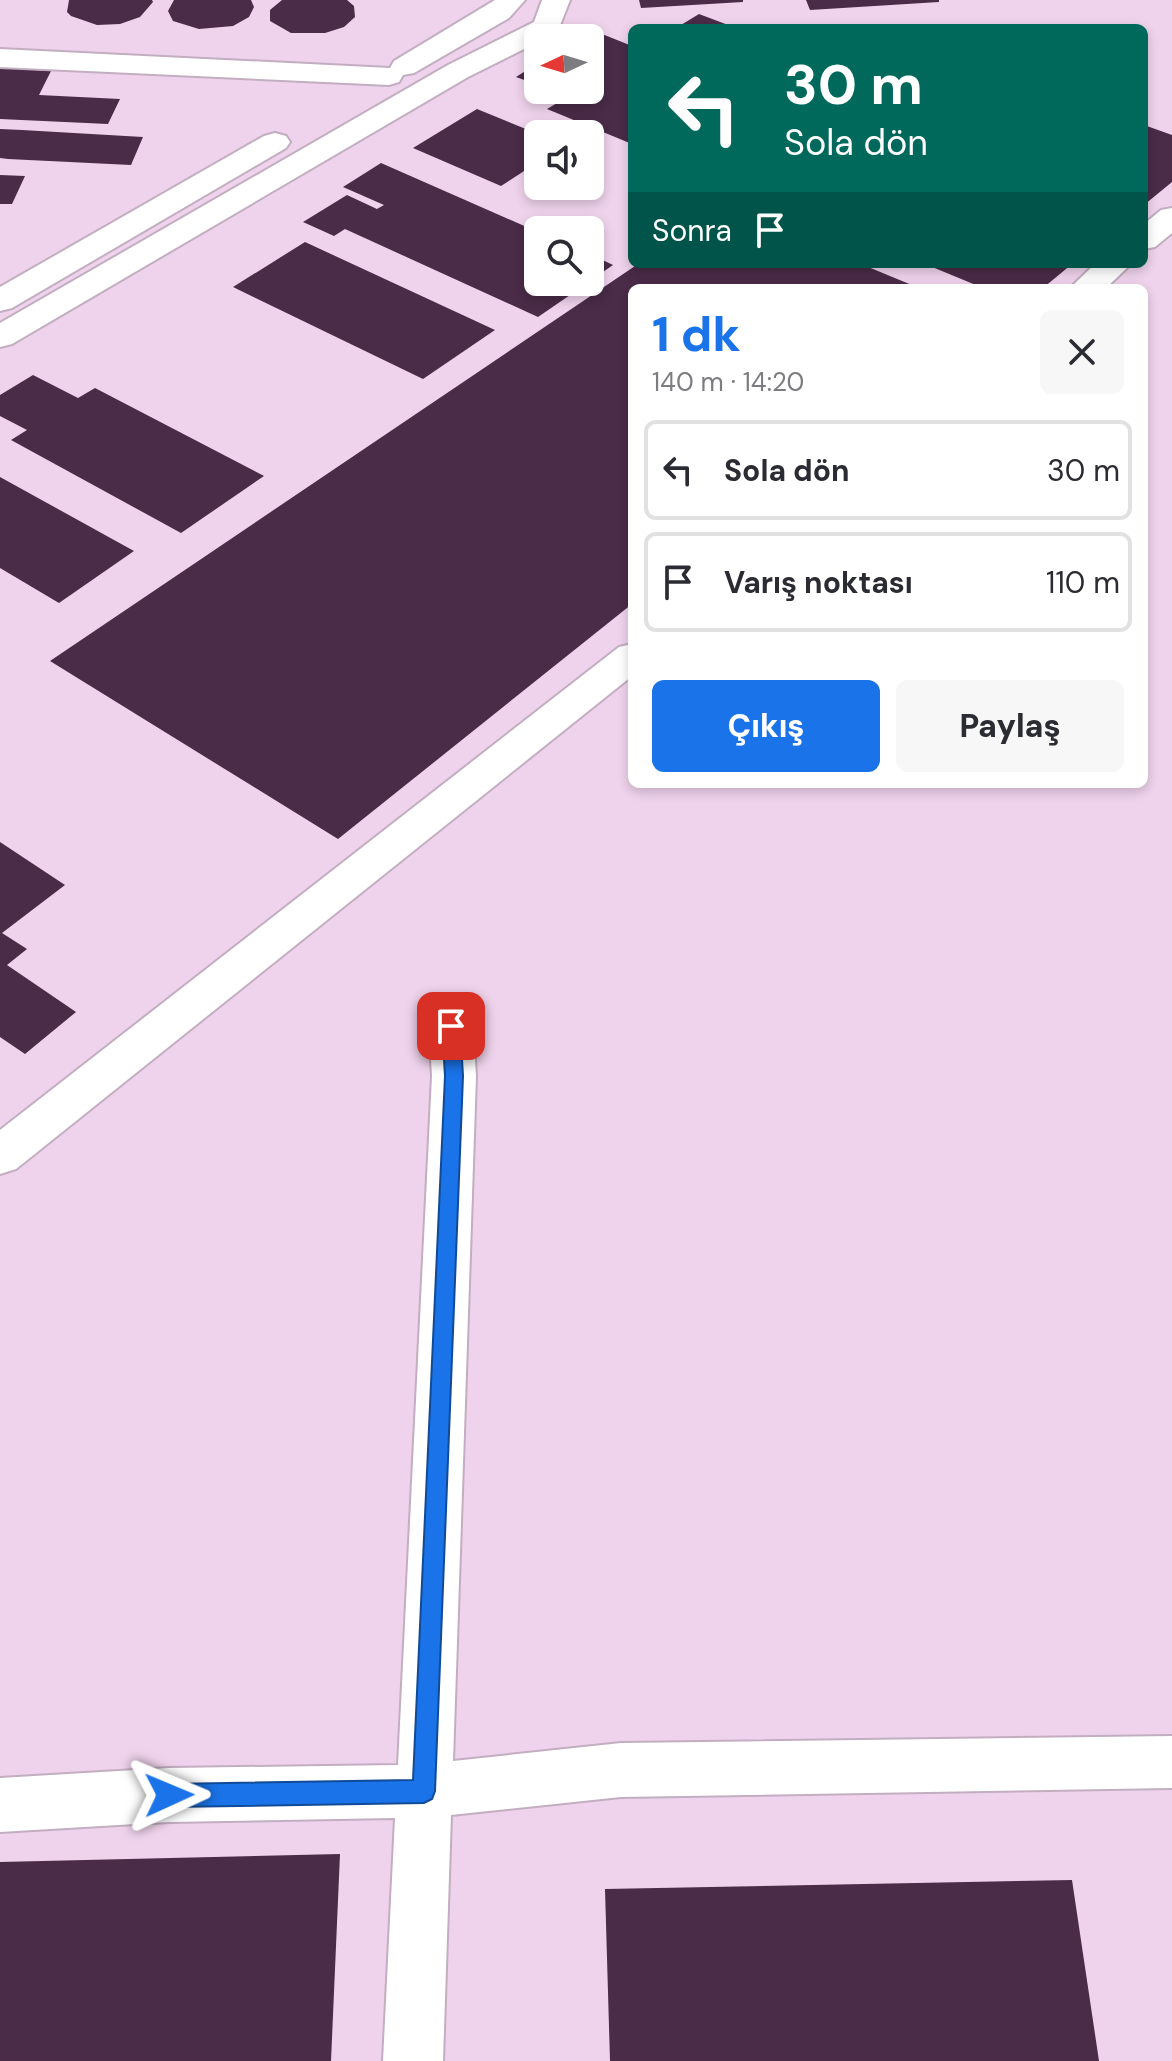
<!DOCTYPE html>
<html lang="tr">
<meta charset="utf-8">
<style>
body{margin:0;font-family:"DM Sans",sans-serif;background:#f7f7f7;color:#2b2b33;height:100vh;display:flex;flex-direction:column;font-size:30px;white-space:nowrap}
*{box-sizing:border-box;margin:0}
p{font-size:26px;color:#7c7c81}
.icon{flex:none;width:44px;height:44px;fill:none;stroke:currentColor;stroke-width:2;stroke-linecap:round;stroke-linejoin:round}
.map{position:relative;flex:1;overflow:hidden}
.sheet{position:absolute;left:628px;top:284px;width:520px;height:504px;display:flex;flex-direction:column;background:#fff;border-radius:12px;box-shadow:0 4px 12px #0003}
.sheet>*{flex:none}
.guide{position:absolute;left:628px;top:24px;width:520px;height:244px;border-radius:12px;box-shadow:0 4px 12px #0003;background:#00695c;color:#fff;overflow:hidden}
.needle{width:52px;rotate:266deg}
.fabs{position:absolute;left:524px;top:24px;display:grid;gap:16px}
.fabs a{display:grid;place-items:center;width:80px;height:80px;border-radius:12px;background:#fff;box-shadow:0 4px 12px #0003;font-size:40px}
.pin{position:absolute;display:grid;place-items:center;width:68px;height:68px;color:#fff;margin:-34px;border-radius:16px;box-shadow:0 4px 12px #0006}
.me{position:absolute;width:88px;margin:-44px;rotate:89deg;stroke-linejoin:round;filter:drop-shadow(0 0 6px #0008)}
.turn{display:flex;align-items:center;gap:28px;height:168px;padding:0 24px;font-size:36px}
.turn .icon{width:104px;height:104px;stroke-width:2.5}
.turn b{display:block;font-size:56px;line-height:68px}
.then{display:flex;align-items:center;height:76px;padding:0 24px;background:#0003;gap:16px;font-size:30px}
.round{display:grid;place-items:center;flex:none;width:84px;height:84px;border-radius:12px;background:#f7f7f7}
.head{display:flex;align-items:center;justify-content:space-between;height:136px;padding:0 24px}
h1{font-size:48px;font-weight:800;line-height:60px;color:#1a73e8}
.button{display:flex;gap:16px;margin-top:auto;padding:16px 24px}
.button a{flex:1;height:92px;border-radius:12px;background:#1a73e8;color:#fff;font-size:32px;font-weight:800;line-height:92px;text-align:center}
.button a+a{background:#f7f7f7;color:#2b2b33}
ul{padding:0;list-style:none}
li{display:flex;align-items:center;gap:24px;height:100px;margin:0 16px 12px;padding:0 8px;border:4px solid #e1e1e2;border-radius:12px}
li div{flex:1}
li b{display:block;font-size:30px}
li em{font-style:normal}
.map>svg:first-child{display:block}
</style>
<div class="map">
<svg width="1172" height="2061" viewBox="0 0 1172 2061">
<rect width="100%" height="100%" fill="#f6e1f3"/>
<path fill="#efd3ec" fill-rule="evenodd" d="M0,0H1172V2061H0ZM632,28H1144V264H632ZM538,38H590V90H538ZM538,134H590V186H538ZM538,230H590V282H538ZM632,288H1144V784H632Z"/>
<g fill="#4a2b48">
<polygon points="69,0 152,0 153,2 140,17 120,24 97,25 71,16 67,12"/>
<polygon points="174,0 251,0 254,7 249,17 233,26 199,29 173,21 168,11"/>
<polygon points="282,0 347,0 354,6 355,17 344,27 325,33 291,33 270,21 270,10"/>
<polygon points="639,0 743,0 743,2 641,8"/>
<polygon points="806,0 939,0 939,2 810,10"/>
<polygon points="699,14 736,28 676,28"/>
<polygon points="592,30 632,46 632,144 547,109 567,97 550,90 590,90 590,38 579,38"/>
<polygon points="538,63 538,85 516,77"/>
<polygon points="0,68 51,71 39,95 120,99 108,124 0,119"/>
<polygon points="477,109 538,134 538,162 501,186 413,148"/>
<polygon points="1144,125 1172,135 1172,182 1144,205"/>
<polygon points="0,129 22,130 143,137 131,165 8,159 0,158"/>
<polygon points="381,163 538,232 538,282 589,282 538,317 345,229 334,236 303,222 347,195 377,209 384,205 343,187"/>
<polygon points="0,175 25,176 12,204 0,204"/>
<polygon points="305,242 495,330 423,379 233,287"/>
<polygon points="590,254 613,265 590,281"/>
<polygon points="638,264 861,264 919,288 632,288 632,604 338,839 50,661"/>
<polygon points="925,264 1072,264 1043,288 983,288"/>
<polygon points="33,375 78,398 95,388 264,476 181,533 11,440 27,430 0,416 0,395"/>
<polygon points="0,477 134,551 59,603 0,568"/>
<polygon points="0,842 65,885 2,933 27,949 7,965 76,1012 25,1054 0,1037"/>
<polygon points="340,1854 331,2061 0,2061 0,1862"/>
<polygon points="1072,1880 1099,2061 610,2061 605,1889"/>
</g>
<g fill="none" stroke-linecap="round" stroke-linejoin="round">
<g stroke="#c2aec0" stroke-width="4">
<g id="minor">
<polygon points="495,0 525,0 509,18 414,73 403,75 399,82 389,85 0,67 0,49 390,68 394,61"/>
<polygon points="542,0 570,0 557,33 538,38 538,42 468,77 12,344 0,347 0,323 448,65 534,22"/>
<polygon points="275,133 286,136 290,142 286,148 12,308 0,311 0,287 264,136"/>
<polygon points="1172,208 1172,233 1155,247 1144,249 1144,224 1161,210"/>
<polygon points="1095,264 1131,264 1106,288 1070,288"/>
<polygon points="632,644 632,676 16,1169 0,1174 0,1130 619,647"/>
<polygon points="451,1009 467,1014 473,1026 476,1076 453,1761 621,1743 1172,1736 1172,1788 621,1797 451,1815 443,2061 383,2061 395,1818 169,1822 0,1832 0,1778 169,1768 398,1765 432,1076 429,1026 435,1014"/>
</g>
</g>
<use href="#minor" fill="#fff" fill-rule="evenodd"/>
</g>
<polygon fill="#1a73e8" stroke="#114b97" stroke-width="2" points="451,1019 460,1026 463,1076 435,1791 432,1799 424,1803 169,1807 160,1803 157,1795 160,1788 169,1784 413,1780 445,1076 442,1026"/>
</svg>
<div class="fabs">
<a><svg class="needle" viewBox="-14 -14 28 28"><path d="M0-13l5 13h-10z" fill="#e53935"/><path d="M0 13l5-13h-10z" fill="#7c7c81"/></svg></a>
<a><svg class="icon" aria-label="sound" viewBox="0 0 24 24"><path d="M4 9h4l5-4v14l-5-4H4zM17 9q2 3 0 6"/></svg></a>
<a><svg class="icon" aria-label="search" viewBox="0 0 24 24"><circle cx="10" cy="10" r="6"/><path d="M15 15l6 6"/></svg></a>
</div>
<div class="pin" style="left:451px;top:1026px;background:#d93025"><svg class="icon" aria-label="arrive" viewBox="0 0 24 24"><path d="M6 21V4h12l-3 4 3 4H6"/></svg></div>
<svg class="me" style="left:169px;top:1795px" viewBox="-20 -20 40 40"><path d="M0-17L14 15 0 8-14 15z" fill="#1a73e8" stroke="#fff" stroke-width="4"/></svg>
<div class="guide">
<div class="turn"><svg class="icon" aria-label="left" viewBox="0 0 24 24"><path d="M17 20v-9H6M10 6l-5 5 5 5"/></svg><div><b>30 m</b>Sola dön</div></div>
<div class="then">Sonra<svg class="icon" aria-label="arrive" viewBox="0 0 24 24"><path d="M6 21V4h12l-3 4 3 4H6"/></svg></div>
</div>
<section class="sheet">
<div class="head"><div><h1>1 dk</h1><p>140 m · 14:20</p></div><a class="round"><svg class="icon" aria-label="close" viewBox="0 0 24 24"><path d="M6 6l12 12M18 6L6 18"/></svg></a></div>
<ul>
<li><svg class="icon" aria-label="left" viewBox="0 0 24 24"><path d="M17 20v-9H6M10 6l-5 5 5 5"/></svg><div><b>Sola dön</b></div><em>30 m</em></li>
<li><svg class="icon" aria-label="arrive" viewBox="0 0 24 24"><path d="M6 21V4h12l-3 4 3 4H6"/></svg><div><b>Varış noktası</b></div><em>110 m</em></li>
</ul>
<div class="button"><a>Çıkış</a><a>Paylaş</a></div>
</section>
</div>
